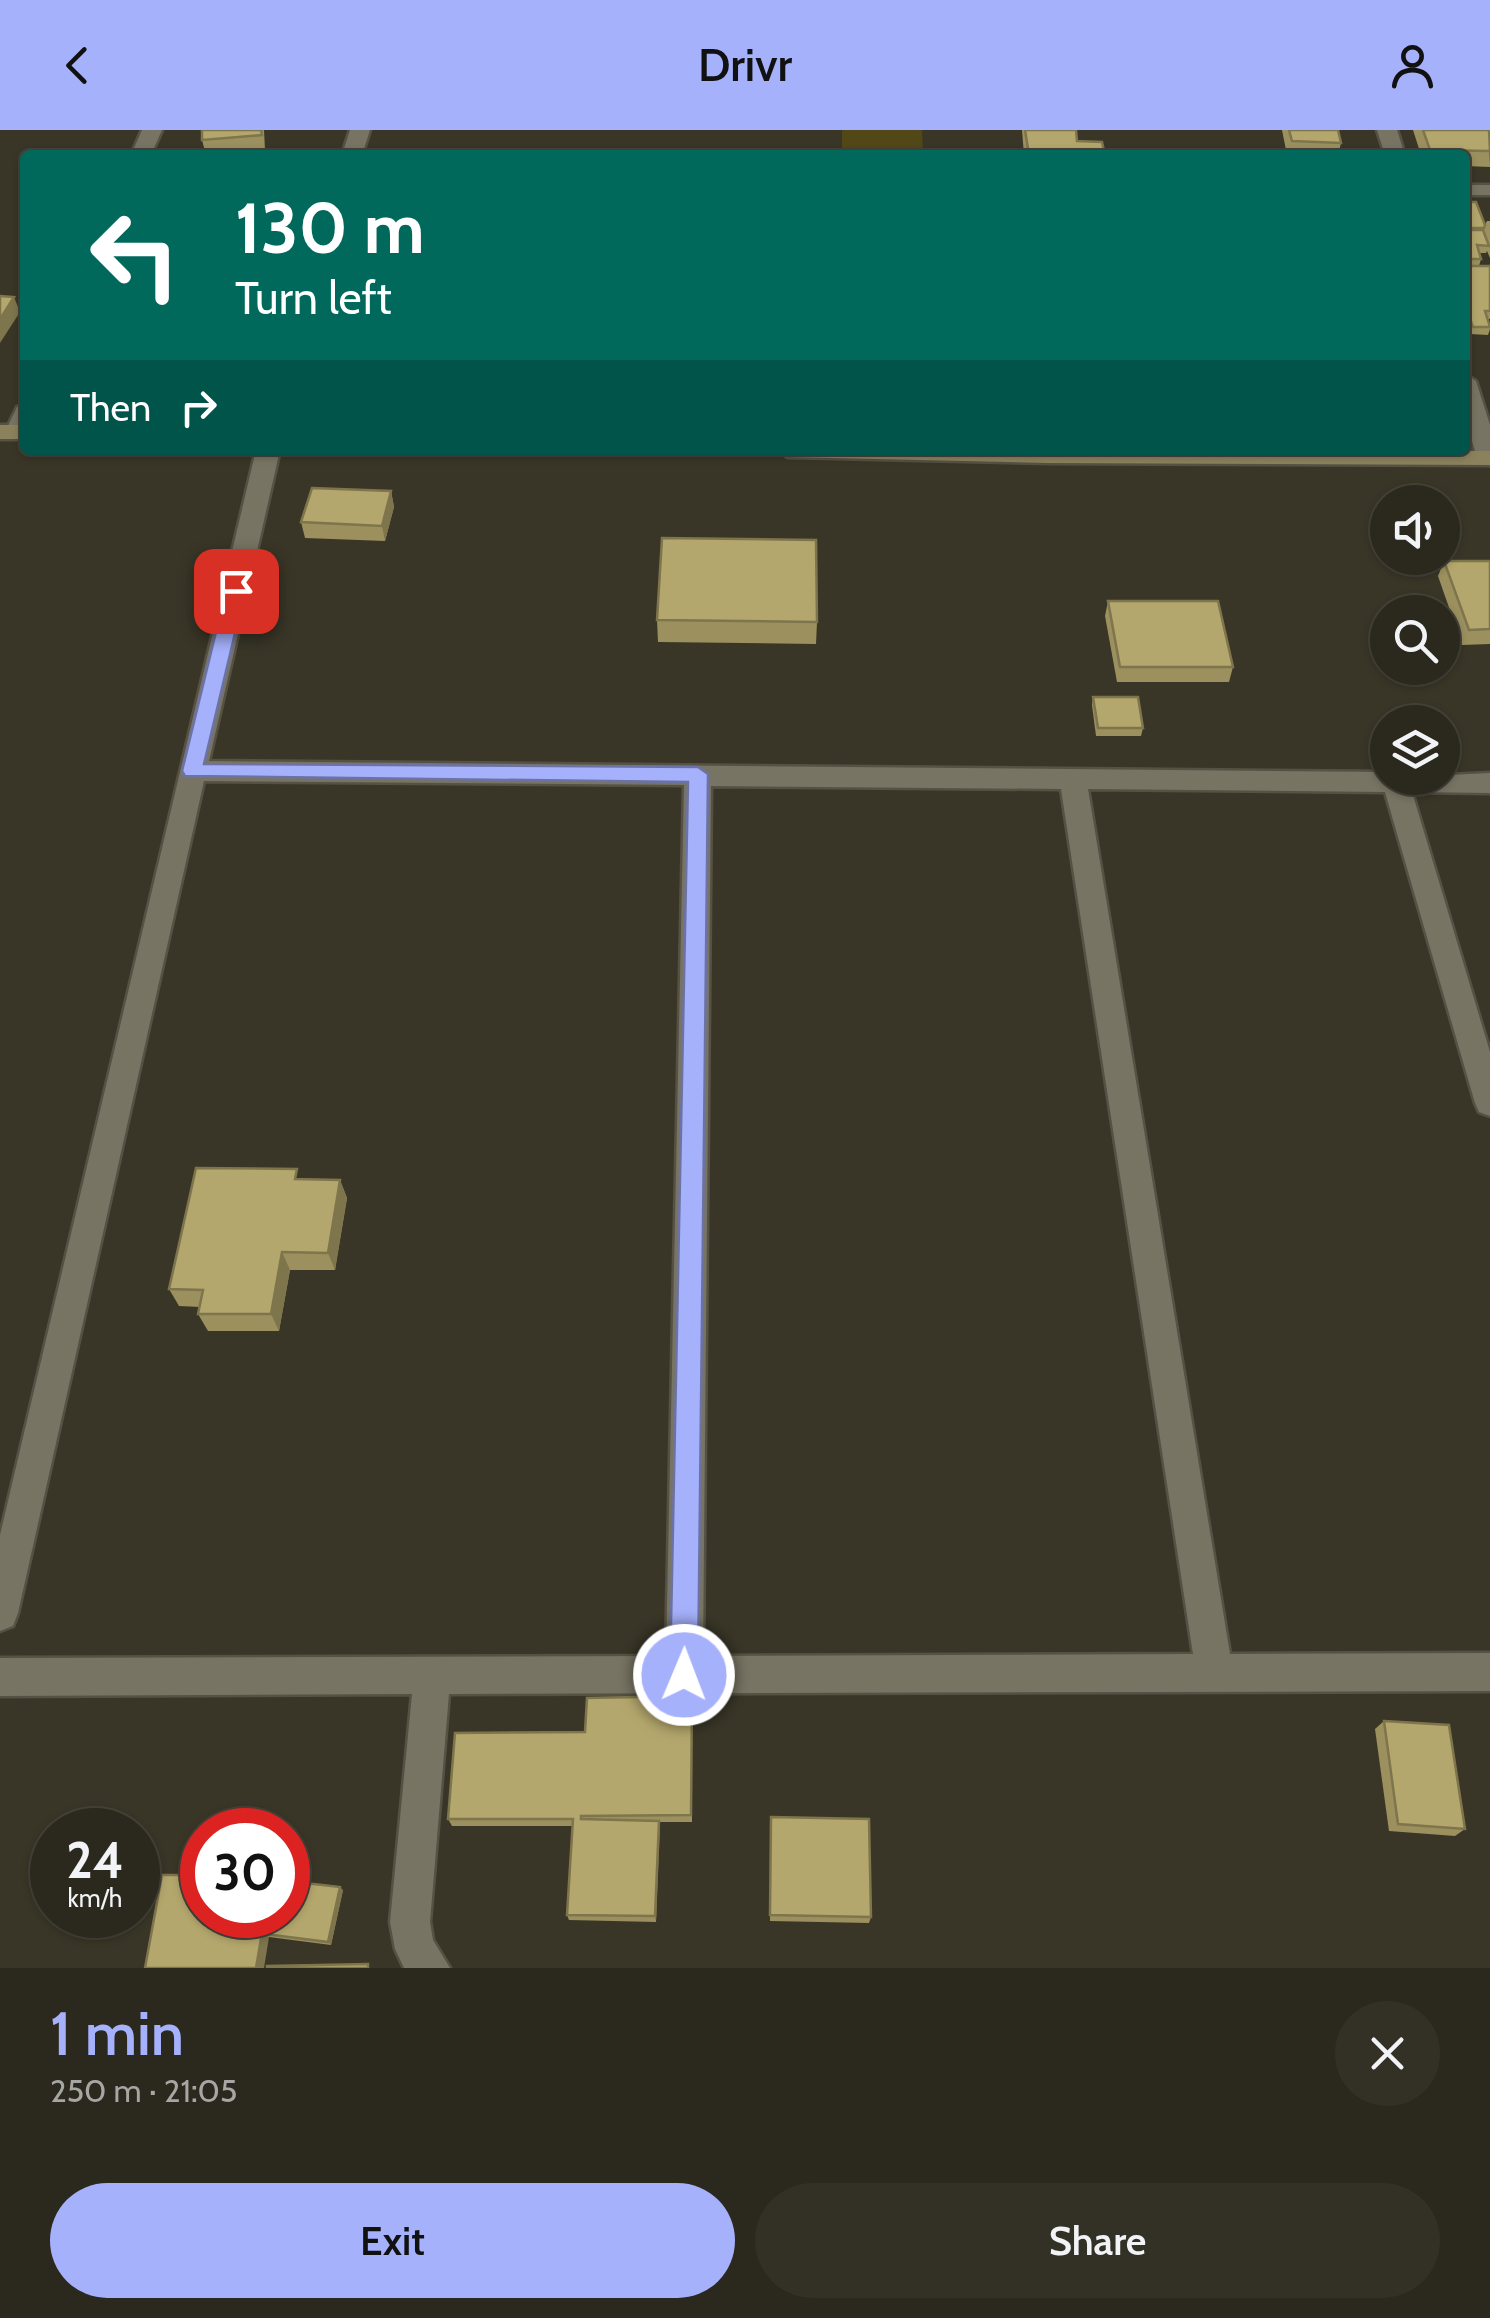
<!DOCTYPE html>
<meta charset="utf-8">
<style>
body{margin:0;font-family:Cabin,sans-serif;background:#333026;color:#f1f3f6;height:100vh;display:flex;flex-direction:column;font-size:38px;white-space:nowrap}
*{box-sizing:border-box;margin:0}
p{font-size:32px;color:#a6a6a4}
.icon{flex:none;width:55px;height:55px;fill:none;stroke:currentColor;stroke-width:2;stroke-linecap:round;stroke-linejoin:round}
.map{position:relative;height:1838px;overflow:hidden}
.details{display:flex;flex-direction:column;background:#2b281d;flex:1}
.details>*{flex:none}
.guide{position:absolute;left:20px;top:20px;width:1450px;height:305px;border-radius:10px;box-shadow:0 2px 8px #0004,0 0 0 2px #47443b;background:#00695c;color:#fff;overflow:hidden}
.buttons{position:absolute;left:1370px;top:355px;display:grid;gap:20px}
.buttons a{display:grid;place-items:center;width:90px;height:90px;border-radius:50%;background:#2b281d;box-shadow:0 2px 8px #0004,0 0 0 2px #47443b;font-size:50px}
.speed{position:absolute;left:30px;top:1678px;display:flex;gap:20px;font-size:50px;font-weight:700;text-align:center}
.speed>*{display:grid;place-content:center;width:130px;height:130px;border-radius:50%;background:#2b281d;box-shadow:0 2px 8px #0004,0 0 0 2px #47443b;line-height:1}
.speed small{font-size:25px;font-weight:400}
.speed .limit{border:15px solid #d22;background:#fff;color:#111}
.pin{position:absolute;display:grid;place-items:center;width:85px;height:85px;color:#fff;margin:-42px;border-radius:20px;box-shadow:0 5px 15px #0006}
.me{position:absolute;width:110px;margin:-55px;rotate:1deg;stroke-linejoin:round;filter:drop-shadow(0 0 8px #0008)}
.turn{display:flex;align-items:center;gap:35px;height:210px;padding:0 50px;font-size:45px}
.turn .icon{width:130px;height:130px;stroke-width:2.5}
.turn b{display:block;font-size:70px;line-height:85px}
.then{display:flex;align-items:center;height:95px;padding:0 50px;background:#0003;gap:20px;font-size:38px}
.round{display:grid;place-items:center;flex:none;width:105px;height:105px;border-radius:52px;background:#333026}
.summary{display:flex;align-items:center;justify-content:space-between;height:170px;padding:0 50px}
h1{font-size:60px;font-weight:600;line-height:75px;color:#a6b1fc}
.action{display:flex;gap:20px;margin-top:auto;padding:20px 50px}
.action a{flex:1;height:115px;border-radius:60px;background:#a6b1fc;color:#111;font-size:40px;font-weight:600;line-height:115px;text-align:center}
.action a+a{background:#333026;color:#f1f3f6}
header{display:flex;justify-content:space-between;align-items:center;height:130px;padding:0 50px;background:#a6b1fc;color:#111;font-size:45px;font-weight:600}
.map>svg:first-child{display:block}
</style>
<header><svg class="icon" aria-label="back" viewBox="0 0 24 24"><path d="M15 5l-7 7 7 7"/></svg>Drivr<svg class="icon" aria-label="person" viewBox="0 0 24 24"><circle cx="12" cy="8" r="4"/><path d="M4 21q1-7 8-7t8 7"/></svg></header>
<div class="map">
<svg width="1490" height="1838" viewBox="0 0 1490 1838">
<rect width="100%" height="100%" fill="#393627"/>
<polygon fill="#524717" points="842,0 922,0 923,25 842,25"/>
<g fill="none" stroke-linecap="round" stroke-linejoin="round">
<g stroke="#555144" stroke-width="5">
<rect id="lane" x="1465" y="55" width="25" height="10"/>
</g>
<g stroke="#555144" stroke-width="5">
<g id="street">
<polygon points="142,0 162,0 151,25 131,25"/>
<polygon points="350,0 370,0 362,25 342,25"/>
<polygon points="1377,0 1397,0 1405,25 1385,25"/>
<polygon points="1465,244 1476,251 1490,295 1490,335 1477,328 1465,287"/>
<polygon points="25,275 25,306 8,307 5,302 17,277"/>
<path d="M256,320H280L209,631L1388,642V648L1490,643V663L1412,662L1490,922V986L1479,982L1475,973L1385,662L1088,659L1230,1524L1490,1523V1561L449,1564L430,1792L433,1810L450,1838H404L395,1819L390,1792L412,1564L0,1566V1528L666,1526L684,655L204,651L18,1483L13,1496L0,1501V1405ZM711,656L1061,659L1193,1524L703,1526Z"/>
</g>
</g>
<g stroke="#555144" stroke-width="5">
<g id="secondary">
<rect x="0" y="295" width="25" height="14"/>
<polygon points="776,320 1490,321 1490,335 1048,333 788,327"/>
</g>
</g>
<use href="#lane" fill="#787463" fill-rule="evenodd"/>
<use href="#street" fill="#787463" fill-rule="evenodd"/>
<use href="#secondary" fill="#8b825d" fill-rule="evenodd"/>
</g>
<g fill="#9b905e">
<polygon points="264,0 265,20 206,25 202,10"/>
<polygon points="1022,0 1076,0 1077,11 1105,25 1024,25"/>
<polygon points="1282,0 1338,0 1341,13 1338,25 1287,25"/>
<polygon points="1413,0 1489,0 1490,37 1465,36 1465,25 1421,25"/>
<polygon points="1465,72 1485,95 1487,91 1490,91 1490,128 1487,121 1486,123 1480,123 1481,129 1479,136 1490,136 1490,189 1488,189 1490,199 1488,205 1470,204 1465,190"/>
<polygon points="391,361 394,377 385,411 305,408 301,392"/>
<polygon points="1444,431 1490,431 1490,514 1462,515 1438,446"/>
<polygon points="1108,471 1233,537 1229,552 1117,552 1105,486"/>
<polygon points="657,490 817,492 816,514 658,512"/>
<polygon points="1093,567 1143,598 1141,606 1096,606 1092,575"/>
<polygon points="301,1049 340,1050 347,1068 335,1140 290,1140 279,1201 208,1201 198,1184 200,1177 179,1176 169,1159"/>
<polygon points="692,1575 692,1692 659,1692 656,1792 569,1790 567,1785 573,1696 452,1696 448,1689 585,1602"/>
<polygon points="1384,1591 1465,1699 1455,1706 1389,1701 1375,1599"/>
<polygon points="771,1687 871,1787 869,1793 770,1791"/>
<polygon points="343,1760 331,1815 269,1807 145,1838"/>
</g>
<g fill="#7e754c">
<polygon points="14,167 20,182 0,213 0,189"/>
<polygon points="391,361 394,377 385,411 382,396"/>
<polygon points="340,1050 347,1068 335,1140 328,1123"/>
<polygon points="282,1122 290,1140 279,1201 271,1184"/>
<polygon points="659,1691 660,1698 656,1792 655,1786"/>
<polygon points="340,1757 343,1760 331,1815 328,1812"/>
<polygon points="265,1785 272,1785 265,1804 269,1807 264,1838 256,1838"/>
</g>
<g fill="#b4a76d" stroke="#7e754c" stroke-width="2.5">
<polygon points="202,0 261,0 262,5 202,10"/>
<polygon points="1025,0 1076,0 1077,11 1102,12 1105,25 1029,25"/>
<polygon points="1289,0 1338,0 1341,13 1292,11"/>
<polygon points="1423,0 1489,0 1490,21 1430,20"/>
<polygon points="1465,72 1476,72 1485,95 1484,98 1465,98"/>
<polygon points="1465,100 1483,100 1489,116 1477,115 1481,129 1465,129"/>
<polygon points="1465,136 1490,136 1490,181 1485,181 1490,197 1473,197 1465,175 1465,166 1469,166 1465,156"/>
<polygon points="0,166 14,167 0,189"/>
<polygon points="312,358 391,361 382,396 301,392"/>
<polygon points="662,408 816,410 817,492 657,490"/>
<polygon points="1444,431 1490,431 1490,499 1469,500"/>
<polygon points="1108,471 1218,471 1233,537 1120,537"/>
<polygon points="1093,567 1138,567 1143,598 1098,598"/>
<polygon points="196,1038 297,1039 295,1049 340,1050 328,1123 282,1122 271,1184 198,1184 203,1160 169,1159"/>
<polygon points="692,1566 691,1685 581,1686 581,1689 659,1691 655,1786 567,1785 573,1689 448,1689 455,1603 585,1602 587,1568"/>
<polygon points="1384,1591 1449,1595 1465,1699 1398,1694"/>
<polygon points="771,1687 869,1689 871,1787 770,1785"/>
<polygon points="162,1745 202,1745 202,1785 265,1785 256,1838 145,1838"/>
<polygon points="288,1751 340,1757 328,1812 265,1804 268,1785 288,1785"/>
<polygon points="368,1834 368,1838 267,1838 267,1836"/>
</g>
<polygon fill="#a6b1fc" stroke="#6c73a4" stroke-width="2.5" points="236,455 245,461 204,634 698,637 708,644 698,1545 694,1555 684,1559 674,1555 670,1545 688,652 185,646 182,641 226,461"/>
</svg>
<div class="buttons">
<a><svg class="icon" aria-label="sound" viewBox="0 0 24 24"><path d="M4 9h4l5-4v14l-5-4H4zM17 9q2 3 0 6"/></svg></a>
<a><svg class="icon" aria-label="search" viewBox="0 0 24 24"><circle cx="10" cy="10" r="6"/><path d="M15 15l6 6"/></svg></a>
<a><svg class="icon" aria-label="layers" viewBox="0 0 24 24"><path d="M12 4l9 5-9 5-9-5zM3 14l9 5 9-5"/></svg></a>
</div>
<div class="speed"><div>24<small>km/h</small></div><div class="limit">30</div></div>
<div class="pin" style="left:236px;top:461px;background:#d93025"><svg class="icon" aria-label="arrive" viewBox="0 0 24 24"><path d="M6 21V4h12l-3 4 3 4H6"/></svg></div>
<svg class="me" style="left:684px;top:1545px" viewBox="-20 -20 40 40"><circle r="17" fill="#a6b1fc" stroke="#fff" stroke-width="3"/><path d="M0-11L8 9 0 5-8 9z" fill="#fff"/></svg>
<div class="guide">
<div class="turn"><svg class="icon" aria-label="left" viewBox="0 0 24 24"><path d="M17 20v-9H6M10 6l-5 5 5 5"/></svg><div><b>130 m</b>Turn left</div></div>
<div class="then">Then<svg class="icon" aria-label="right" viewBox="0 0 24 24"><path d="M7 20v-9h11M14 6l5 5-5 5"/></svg></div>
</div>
</div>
<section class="details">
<div class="summary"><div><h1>1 min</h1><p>250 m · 21:05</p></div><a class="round"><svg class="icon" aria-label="close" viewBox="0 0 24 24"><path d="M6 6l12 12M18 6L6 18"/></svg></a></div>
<div class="action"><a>Exit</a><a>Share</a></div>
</section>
